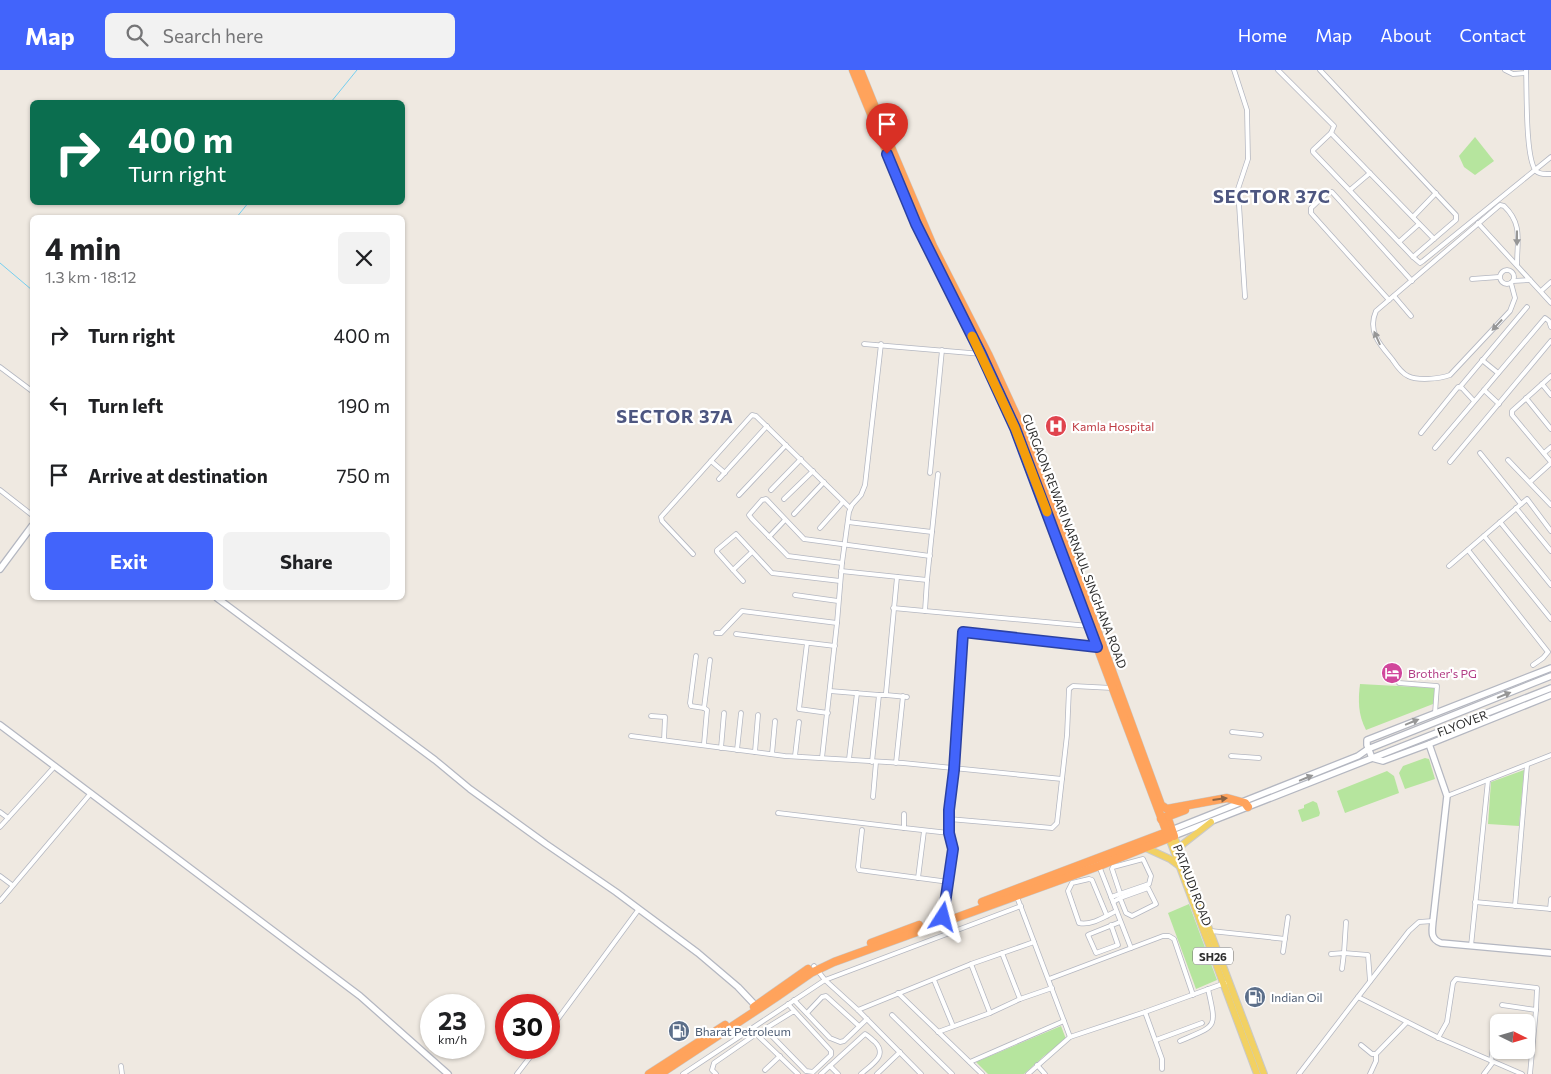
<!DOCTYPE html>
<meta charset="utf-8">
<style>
body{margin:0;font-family:Commissioner,sans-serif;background:#f2f2f2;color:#202124;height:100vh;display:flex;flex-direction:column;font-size:19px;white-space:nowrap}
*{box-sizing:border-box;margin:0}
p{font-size:16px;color:#757577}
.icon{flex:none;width:28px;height:28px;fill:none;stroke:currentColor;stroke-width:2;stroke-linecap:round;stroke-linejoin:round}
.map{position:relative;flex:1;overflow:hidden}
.details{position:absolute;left:30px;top:145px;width:375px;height:385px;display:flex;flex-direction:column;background:#fff;border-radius:8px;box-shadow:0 1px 4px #0004}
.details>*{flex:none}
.hud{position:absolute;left:30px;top:30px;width:375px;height:105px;border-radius:8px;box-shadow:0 1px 4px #0004;background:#0b6e4f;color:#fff;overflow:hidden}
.needle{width:32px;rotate:95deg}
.controls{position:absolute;left:1490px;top:944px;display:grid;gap:10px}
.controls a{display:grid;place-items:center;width:45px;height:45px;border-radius:8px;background:#fff;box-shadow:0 1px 4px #0004;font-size:25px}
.speed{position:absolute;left:420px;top:924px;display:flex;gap:10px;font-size:25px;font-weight:700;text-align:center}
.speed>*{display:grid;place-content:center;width:65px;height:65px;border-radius:50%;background:#fff;box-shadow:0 1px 4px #0004;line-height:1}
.speed small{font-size:12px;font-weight:400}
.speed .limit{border:8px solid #d22;background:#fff;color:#111}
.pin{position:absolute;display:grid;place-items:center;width:42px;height:42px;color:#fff;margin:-51px -21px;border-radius:50% 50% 50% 0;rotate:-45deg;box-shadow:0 0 5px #0007}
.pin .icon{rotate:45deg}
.me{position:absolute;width:55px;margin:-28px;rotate:9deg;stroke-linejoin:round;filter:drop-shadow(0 0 4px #0008)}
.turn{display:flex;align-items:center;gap:18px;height:105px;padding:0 15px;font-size:22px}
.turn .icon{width:65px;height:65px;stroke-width:2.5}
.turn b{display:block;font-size:35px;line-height:42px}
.round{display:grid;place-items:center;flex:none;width:52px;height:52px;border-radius:8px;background:#f2f2f2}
.overview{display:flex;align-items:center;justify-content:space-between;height:85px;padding:0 15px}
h1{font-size:30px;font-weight:700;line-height:38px}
.primary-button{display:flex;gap:10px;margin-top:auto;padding:10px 15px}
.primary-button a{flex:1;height:58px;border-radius:8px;background:#4264fb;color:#fff;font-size:20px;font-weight:700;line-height:58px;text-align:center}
.primary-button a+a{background:#f2f2f2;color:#202124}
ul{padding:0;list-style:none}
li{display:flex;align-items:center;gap:15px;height:70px;padding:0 15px}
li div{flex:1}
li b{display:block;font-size:19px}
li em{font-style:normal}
header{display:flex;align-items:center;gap:30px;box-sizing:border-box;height:70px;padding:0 25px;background:#4264fb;color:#fff}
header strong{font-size:24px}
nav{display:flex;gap:28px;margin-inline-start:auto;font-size:18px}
.search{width:350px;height:45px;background:#f2f2f2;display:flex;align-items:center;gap:12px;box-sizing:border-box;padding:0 18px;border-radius:8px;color:#757577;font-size:19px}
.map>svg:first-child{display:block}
</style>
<header>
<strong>Map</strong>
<div class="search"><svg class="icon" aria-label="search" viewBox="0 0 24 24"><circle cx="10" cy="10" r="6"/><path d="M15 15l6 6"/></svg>Search here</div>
<nav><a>Home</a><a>Map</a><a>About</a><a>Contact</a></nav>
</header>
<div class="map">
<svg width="1551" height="1004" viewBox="0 0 1551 1004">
<rect width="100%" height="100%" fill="#efe9e1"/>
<g fill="#b6e59e">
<polygon points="1475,67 1494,91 1475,105 1464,97 1459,86"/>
<path d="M1360,614L1435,618L1433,634L1366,660C1358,645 1358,630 1360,614Z"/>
<polygon points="1425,688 1429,689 1435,709 1405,719 1399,703 1403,696"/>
<polygon points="1524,700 1519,756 1488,754 1491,712"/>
<polygon points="1387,701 1394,706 1399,723 1345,743 1337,721"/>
<polygon points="1313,731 1317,733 1320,743 1319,746 1302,752 1298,740 1304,738 1304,735"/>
<polygon points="1189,834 1217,910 1196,919 1168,843"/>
<polygon points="1061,956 1066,969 1044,986 1024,1004 988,1004 976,992"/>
</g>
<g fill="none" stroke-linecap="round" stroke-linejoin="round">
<g stroke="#75cff0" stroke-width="1">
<polyline points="331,32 357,0"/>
<polyline points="236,148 249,132"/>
<polyline points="0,193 32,220"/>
</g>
<g stroke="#b4b7c1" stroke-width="5.5">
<g id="street">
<polyline points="1234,0 1247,40 1248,89 1238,119 1245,227"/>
<polyline points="1278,0 1334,56 1331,63 1313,80 1313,82 1413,187 1456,150 1456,145 1320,0"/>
<polyline points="1505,0 1513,4 1526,3"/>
<path d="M1526,0C1527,18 1525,89 1536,101C1540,105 1546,104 1551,104"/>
<polyline points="1331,63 1434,169"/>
<polyline points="1350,120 1370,103"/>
<polyline points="1413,147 1436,123"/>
<polyline points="1478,153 1551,233"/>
<polyline points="1399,172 1419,154"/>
<polyline points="1413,187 1420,193 1423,191 1551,87"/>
<circle cx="1507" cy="207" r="7"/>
<polyline points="1472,209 1499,207"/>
<polyline points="1513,211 1530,210"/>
<path d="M1511,213L1515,228L1510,241L1450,305C1439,309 1418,311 1408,306C1401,303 1396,295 1392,289C1380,275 1367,261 1376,241L1500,135L1504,136C1523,154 1517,171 1517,195"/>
<polyline points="1541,221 1551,212"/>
<polyline points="1394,226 1411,246"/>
<polyline points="1389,230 1311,143 1311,138 1327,123 1332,122 1412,211"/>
<polyline points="864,274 982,284"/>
<polyline points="1482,290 1498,303"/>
<polyline points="0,297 32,321"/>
<polyline points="1551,306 1512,341 1512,345 1551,392"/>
<polyline points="1542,314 1551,325"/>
<polyline points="1460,317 1527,237"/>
<polyline points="1484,320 1499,334"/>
<polyline points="1526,328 1551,359"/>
<polyline points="1421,363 1458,317 1462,318 1474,331"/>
<polyline points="1435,378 1545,248 1549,251 1551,257"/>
<polyline points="1480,383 1521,434"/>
<polyline points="1544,383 1551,377"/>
<polyline points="1508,390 1551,435"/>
<polyline points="711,391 725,403"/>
<polyline points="1450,392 1551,271"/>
<polyline points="930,403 942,280"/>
<polyline points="938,404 927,510 925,541 1089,556"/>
<polyline points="719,409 767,356"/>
<polyline points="1530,412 1551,393"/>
<polyline points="0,420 32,445"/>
<polyline points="771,420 801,389"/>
<polyline points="739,425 786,375"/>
<polyline points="784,429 813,401"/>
<polyline points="1516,438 1551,481"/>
<polyline points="794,444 824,412"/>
<polyline points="848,452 932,462"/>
<polyline points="1500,452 1551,515"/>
<polyline points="820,458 843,432"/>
<polyline points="1484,466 1551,549"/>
<polyline points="769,467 785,450"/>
<polyline points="1468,480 1548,582 1543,588 1533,595"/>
<polyline points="693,484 662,451 661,447 752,345 756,346 850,438"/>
<polyline points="842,493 788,486 752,449 749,445 762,430 766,429 804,469 930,486"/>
<polyline points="1449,496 1527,429 1551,461"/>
<polyline points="733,500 717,482 717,480 736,464 772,503 840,511"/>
<polyline points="841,501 927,510"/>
<polyline points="743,511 733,500 752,482"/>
<polyline points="795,525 838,531"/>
<polyline points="893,538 925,541"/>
<polyline points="716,563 721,563 742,541 837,553"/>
<polyline points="736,564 835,576"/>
<polyline points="807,573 799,639 828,643"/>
<polyline points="696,586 690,633 691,636 704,638 707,640 704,674"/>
<polyline points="1399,613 1437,616 1435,643"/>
<polyline points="830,621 879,625 872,692"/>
<polyline points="879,625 886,625 886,623 897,507"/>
<polyline points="886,625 907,627"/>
<polyline points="704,638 710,590"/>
<polyline points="651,646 665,647 664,670"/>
<polyline points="1232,662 1261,665"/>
<polyline points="631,666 785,686 903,693 1062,709"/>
<polyline points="721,678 724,643"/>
<polyline points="737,680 741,643"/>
<polyline points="755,682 758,645"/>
<polyline points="772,684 775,651"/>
<polyline points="795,686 799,652"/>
<polyline points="1231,686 1259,688"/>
<polyline points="822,688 837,553 842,493 849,442 852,435 861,425 865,415 881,274"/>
<polyline points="849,689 857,623"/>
<polyline points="896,693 903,626"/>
<polyline points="1447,726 1551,685"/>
<polyline points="873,727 876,692"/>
<polyline points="0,742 8,748"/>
<polyline points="778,743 904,758 904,744"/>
<polyline points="949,749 1052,758 1057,753 1067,665 1069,619 1073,616 1112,618"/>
<polyline points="0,757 55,696"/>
<polyline points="904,758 949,763"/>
<polyline points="862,760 858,797 859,800 949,812"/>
<polyline points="1099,796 1131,878"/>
<polyline points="0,806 12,815"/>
<polyline points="918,808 924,761"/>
<polyline points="1017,827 1070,967"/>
<polyline points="1111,827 1149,814 1151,806 1143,789 1113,797 1112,799 1120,823"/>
<polyline points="0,831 91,723"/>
<polyline points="1113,832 1120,828 1148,818 1156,834 1132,846 1126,843 1120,828"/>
<polyline points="1475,832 1551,839"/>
<polyline points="1515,836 1527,695"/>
<polyline points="1550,839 1551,829"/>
<path d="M1107,846L1092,810L1089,809L1072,813L1068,821L1079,853C1091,856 1106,846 1116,841"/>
<polyline points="943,847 953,779 949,763 949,740 954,700 963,562 1097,577"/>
<polyline points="1346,852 1344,883 1368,885 1370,911"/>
<polyline points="1111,855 1118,875 1096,883 1088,865 1090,864 1120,852"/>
<polyline points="1211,861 1285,869"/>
<polyline points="1471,876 1488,710"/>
<polyline points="1283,882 1288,847"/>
<polyline points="1002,883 1020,929"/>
<polyline points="1331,884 1344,883 1342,899"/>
<polyline points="971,894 990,943"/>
<polyline points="814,896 825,910 858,940 921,1004"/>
<polyline points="1049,909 1163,866 1169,866 1174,869 1193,925"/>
<polyline points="934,910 953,956"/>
<polyline points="898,923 982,1004"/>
<polyline points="1358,927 1409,861 1419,852 1433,851"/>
<polyline points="794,930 830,968 840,972 844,971 867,949"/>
<polyline points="788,934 831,981 831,985 813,1002 806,1001 768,962 768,957 794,941"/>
<polyline points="858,940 971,894 1034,872"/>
<polyline points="1145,942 1162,989 1162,999"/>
<polyline points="807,943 822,927 826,926 859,956"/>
<polyline points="892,945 952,1004"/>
<polyline points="751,959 798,1004"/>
<polyline points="549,961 639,839"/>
<polyline points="938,962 990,943 1020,929 1052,918"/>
<polyline points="1438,968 1447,952 1453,913 1456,909 1537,918 1536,940 1502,935"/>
<polyline points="1156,970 1202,953"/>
<path d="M1180,971C1217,955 1217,959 1208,919"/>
<polyline points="1361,975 1372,984 1376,984 1407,952"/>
<polyline points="1491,991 1495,964"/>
<polyline points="970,992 1064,951"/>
<polyline points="1037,995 1045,1004"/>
<polyline points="121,996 122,1004"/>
<polyline points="830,996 838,1004"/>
<polyline points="765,1000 780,986"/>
<polyline points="517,1004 537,978"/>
<polyline points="683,1004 825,910 1021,836"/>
<polyline points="716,1004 712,1000 714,993 756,964"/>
<path d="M821,1004L865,964C869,966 871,969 875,972C888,986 872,994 861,1004"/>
<polyline points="877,1004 900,982"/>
<polyline points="1028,1004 1070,967 1145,942 1225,913"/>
<polyline points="1299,1004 1358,927 1441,969 1522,1004"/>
<polyline points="1370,1004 1376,991 1376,984"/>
<polyline points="1484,1004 1493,992"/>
<polyline points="1530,1004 1536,940"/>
</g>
</g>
<g stroke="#b4b7c1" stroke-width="8">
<g id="secondary">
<polyline points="0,499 32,456"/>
<polyline points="217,528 435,690 470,719 546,774 616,822 698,883 738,917 755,935"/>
<polyline points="0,655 360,926 448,1004"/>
<path d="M1429,674L1447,726L1433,851C1432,861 1430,869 1441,873L1551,883"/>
<polyline points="1372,688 1367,675 1367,670 1551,598"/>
<polyline points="1372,688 1383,691 1429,674 1551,625"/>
<polyline points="1169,761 1358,686 1368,679 1551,606"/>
<polyline points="1171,767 1551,618"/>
</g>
</g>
<g stroke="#c9c9c9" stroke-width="8">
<g id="primary">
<polyline points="1174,766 1264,1004"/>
<polyline points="1169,768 1257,1004"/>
<polyline points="1146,778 1170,789 1178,795"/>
<polyline points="1179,780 1183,774 1211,752"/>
</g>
</g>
<g stroke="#c9c9c9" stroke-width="9">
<g id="highway">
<polyline points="860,0 893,82 933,176 988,284 1028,371 1161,735 1167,739 1227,728 1245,733 1248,737"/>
<polyline points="1167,746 1174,766"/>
<polyline points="1161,749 1185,740"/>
<polyline points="982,832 1167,762"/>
<polyline points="871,873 919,855"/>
<polyline points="754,937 808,899"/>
<polyline points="649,1004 725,955"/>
<polyline points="660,1004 775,928 811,903 834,892 1099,796 1169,768 1015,358 981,284 916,154 853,0"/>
</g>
</g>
<use href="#street" stroke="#fff" stroke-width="4"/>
<use href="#secondary" stroke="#fff" stroke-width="5.5"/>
<use href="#primary" stroke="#f2d163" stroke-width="6"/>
<use href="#highway" stroke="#ffa35c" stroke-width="8"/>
</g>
<defs><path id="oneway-solid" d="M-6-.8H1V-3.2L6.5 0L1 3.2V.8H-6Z" transform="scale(1.25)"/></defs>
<g fill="#969696">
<use href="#oneway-solid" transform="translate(1517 168) rotate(90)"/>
<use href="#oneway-solid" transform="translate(1497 255) rotate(133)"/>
<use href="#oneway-solid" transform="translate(1377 268) rotate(-114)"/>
<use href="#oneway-solid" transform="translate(1504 625) rotate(-22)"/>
<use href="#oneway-solid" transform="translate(1412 652) rotate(-22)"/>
<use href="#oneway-solid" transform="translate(1306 708) rotate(-22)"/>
</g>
<use fill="#8c6343" href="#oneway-solid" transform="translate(1220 729) rotate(-7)"/>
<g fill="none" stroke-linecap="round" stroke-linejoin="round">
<g stroke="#2b41a3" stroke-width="12">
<polyline id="route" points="887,84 916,154 981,284 1015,358 1097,577 963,562 954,700 949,740 949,763 953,779 943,847"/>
</g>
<use href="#route" stroke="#4264fb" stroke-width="9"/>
<polyline stroke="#f59e0b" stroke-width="9" points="972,266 1015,358 1047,442"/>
</g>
<defs>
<g id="hospital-disc" transform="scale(1.125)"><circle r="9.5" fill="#e0444e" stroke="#fff"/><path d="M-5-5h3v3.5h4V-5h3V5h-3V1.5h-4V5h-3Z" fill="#fff"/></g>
<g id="hotel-disc" transform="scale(1.125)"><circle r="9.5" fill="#d1479c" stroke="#fff"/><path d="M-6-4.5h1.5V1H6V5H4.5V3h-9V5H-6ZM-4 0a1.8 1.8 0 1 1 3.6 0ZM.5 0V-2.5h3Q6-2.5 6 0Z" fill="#fff"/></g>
<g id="fuel-disc" transform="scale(1.125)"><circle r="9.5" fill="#5c6f8a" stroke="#fff"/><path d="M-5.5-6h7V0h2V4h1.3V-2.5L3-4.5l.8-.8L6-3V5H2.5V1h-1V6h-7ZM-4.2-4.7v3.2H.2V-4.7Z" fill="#fff"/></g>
</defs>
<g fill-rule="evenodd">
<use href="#hospital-disc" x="1056" y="356"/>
<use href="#hotel-disc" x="1392" y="603"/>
<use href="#fuel-disc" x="1255" y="927"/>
<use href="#fuel-disc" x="679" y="961"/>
</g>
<g text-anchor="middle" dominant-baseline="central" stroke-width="4.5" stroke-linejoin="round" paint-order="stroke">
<rect fill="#fff" stroke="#6d6d6d" stroke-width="1" x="1193" y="877.5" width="40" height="17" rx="4"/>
<g font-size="11" font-weight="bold" fill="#2e2e2e">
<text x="1213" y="886">SH26</text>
</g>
<g font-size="12" fill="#be3a42" stroke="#fff" text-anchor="start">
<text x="1072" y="356">Kamla Hospital</text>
</g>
<g font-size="12" fill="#2e2e2e" stroke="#fff">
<text transform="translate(1075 471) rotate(69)">GURGAON REWARI NARNAUL SINGHANA ROAD</text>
<text transform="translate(1462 653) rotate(-21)">FLYOVER</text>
<text transform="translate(1193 815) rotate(69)">PATAUDI ROAD</text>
</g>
<g font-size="12" fill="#b23c85" stroke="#fff" text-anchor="start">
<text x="1408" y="603">Brother's PG</text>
</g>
<g font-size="12" fill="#4e5e75" stroke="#fff" text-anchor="start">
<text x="1271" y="927">Indian Oil</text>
<text x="695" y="961">Bharat Petroleum</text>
</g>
<g font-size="18" font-weight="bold" letter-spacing="1" fill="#4d5680" stroke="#fff">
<text x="1272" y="126">SECTOR 37C</text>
<text x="675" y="346">SECTOR 37A</text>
</g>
</g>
</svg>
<div class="controls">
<a><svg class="needle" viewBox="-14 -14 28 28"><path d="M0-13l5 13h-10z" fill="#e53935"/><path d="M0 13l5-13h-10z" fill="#757577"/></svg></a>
</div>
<div class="speed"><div>23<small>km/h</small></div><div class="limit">30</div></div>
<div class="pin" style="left:887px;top:84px;background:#d93025"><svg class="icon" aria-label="arrive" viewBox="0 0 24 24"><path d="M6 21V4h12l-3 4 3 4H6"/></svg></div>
<svg class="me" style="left:943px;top:847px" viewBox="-20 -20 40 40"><path d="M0-17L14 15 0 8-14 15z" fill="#4264fb" stroke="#fff" stroke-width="4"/></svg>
<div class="hud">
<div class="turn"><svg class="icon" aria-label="right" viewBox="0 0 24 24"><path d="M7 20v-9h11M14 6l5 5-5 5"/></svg><div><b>400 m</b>Turn right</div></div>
</div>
<section class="details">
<div class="overview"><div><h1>4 min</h1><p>1.3 km · 18:12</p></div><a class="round"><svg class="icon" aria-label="close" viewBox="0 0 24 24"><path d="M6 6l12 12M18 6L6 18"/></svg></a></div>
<ul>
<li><svg class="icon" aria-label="right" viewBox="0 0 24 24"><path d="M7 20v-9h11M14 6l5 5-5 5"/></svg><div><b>Turn right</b></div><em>400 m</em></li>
<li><svg class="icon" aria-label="left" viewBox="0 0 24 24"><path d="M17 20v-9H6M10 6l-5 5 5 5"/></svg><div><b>Turn left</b></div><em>190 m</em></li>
<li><svg class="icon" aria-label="arrive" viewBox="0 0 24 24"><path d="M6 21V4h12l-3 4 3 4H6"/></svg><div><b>Arrive at destination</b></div><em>750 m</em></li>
</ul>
<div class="primary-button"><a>Exit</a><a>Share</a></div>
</section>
</div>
